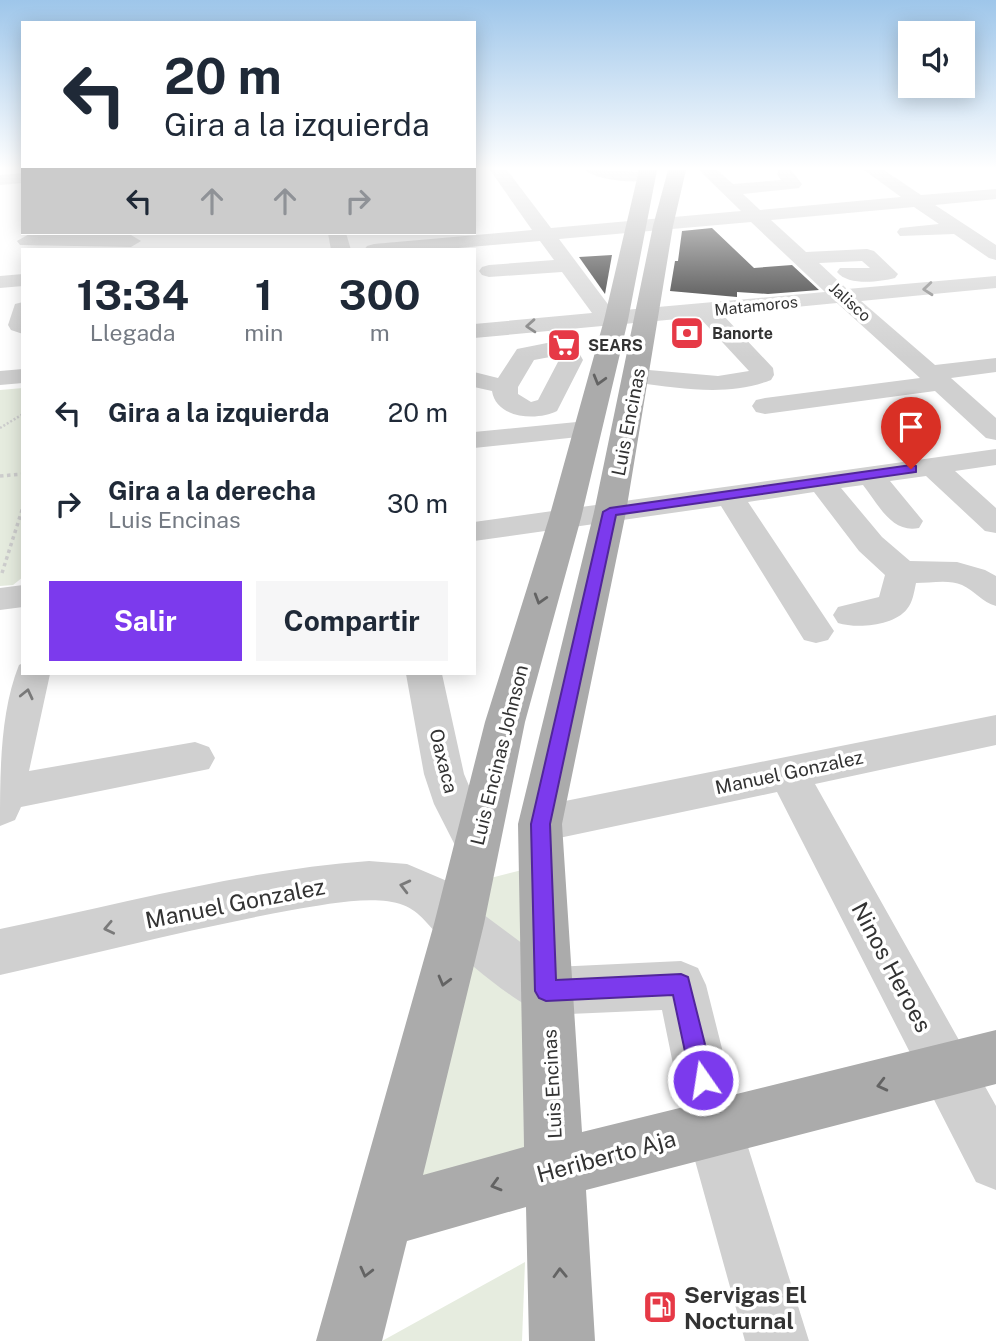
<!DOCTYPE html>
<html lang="es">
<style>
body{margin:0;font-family:"Public Sans",sans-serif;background:#f6f6f7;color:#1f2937;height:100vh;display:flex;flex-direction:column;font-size:26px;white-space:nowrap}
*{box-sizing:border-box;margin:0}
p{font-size:23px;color:#747a83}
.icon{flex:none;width:38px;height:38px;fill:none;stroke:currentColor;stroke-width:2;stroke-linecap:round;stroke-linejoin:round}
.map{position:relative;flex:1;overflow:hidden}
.side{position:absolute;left:21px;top:248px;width:455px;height:427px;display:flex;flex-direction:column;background:#fff;border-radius:0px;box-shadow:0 4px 18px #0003}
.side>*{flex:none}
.guide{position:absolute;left:21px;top:21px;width:455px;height:214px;border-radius:0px;box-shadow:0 4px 18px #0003;background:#fff;color:#1f2937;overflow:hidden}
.fabs{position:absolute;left:898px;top:21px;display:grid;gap:14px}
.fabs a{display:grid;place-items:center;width:77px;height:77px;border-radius:0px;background:#fff;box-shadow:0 4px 18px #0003;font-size:35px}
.pin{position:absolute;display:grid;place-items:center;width:60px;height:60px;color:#fff;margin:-72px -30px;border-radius:50% 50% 50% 0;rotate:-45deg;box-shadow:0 0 7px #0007}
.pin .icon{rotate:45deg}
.me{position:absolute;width:77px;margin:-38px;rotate:347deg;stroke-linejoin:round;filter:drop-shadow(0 0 5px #0008)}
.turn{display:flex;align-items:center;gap:24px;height:147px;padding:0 28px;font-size:32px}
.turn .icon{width:91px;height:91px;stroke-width:2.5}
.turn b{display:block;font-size:49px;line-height:60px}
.lanes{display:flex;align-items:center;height:66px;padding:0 28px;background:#0003;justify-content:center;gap:35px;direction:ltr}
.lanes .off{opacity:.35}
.eta{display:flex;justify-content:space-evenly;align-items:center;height:119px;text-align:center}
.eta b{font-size:42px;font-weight:700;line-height:49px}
.button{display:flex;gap:14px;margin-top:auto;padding:14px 28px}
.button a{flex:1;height:80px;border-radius:0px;background:#7c3aed;color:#fff;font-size:28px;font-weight:700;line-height:80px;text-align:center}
.button a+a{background:#f6f6f7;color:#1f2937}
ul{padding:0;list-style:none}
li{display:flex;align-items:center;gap:21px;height:91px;padding:0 28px}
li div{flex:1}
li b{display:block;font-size:26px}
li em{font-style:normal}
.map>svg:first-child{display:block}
</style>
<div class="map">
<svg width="996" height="1341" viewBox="0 0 996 1341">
<rect width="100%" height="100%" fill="#fff"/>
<g fill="#e6ecdf">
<polygon points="23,388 23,577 13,585 0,586 0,390"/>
<polygon points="522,870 524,1154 415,1194 479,881"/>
<polygon points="525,1262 522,1341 382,1341"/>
</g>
<g fill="#1a1a1a">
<polygon points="712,228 754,268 792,265 819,290 768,294 737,292 737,297 670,291 675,261 678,261 682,231"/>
<polygon points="612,255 605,294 579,257"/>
</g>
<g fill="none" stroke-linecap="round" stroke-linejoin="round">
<polyline stroke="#cdcdcd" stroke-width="2.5" stroke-dasharray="2 2" stroke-linecap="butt" points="0,428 23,414"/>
<g stroke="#cdcdcd" stroke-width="3.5" stroke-dasharray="3.5 3.5" stroke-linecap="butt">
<polyline points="0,476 23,474"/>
<polyline points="2,573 23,507"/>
</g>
<g fill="#d0d0d0" fill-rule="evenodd">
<path d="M490,170H507L551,228L741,211L699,170H717L733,184L781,180L777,174L779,170H791L802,184L799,188L743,194L760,210L901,197L864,170H884L921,195L996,189V199L935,205L996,245V260L989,258L954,234L900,236L897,232L900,228L939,224L914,207L771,220L806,252L867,249L874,251L898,274L895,278C879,282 848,286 837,272L840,268H870L862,261L819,263L847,289L996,276V288L861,301L935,365L996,358V372L951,378L996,418V440L986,438L935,391L765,414L756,412L752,406L756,400L765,398L920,378L837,303L722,314L773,368L774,375L771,380C727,397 682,388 637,383L628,381L625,376L628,371L637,369L718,376L749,371L699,317L474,338V324L592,313L562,272L489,277L482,275L479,271L482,267L489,265L554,260L540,241L436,250H364L367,246L374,244L532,230ZM751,222L825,292L613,311L559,239Z"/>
<path d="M585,170L646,172L654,177C645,186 594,180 585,170Z"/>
<polygon points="23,173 23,183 0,185 0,175"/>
<polygon points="31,233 131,235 141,241 131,247 20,245 17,241"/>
<polygon points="328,233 346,233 351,250 331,250"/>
<polygon points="23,274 23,286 0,288 0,276"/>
<polygon points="23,302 23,334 11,330 8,325 15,304"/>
<path d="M552,342L578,351L583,360L557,411C538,421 496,419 492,391L474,387V372L498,378L517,349ZM550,357L559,360L538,400L531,402L518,394V387L534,360Z"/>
<polygon points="23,369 23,383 0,385 0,371"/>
<polygon points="587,421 597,423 601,429 597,435 474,448 474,432"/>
<path d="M996,449V465L955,471L996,508V533L985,531L926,476L890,481L923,521L919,528C892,534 878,504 863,485L841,488L882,537L910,561L957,562L985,570L996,576V606C982,602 975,591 962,585C949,579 930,583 916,583C914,592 913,602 907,609C894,626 857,629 838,623L833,615L838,607L879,597L885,575L859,551L814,492L748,502L834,631L828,640L816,643L804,640L721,506L474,541V522Z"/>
<polygon points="23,585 23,607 0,610 0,588"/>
<path d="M23,663V674H50L29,771L195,742L209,747L215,758L209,769L21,807L15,820L0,826C0,773 0,712 19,665Z"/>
<polygon points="406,674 442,674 464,774 475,800 498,844 491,857 476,863 461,857 434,804 424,774"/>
<polygon points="996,715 996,745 815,784 996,1106 996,1190 976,1182 777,792 540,842 525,837 519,824 525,811 540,806"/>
<path d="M369,861L407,864L447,881L476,909L554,967L681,961L698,968L706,985L742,1128L809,1341H745L686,1128L662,1010L546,1015C513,1002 470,964 443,940C430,928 420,911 403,905C374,894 323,905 292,910C194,928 97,953 0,975V929C122,904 245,870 369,861Z"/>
</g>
<polygon fill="#ababab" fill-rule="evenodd" points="639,170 657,170 628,320 581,518 525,722 484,924 423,1175 524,1147 518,824 594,512 653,226 668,170 686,170 673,226 626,512 562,824 582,1132 996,1030 996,1084 586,1190 595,1341 529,1341 526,1207 407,1241 382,1341 316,1341 434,924 485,722 549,518 604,320"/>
</g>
<defs><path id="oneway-chevron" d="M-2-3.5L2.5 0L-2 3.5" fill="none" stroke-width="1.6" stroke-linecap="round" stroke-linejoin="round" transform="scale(1.75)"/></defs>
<g stroke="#7a7a7a">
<use href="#oneway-chevron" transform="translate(928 289) rotate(175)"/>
<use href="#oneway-chevron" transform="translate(531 326) rotate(176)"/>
<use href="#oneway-chevron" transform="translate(27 694) rotate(-77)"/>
<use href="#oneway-chevron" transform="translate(405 886) rotate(-166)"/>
<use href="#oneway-chevron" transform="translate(109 928) rotate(168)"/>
</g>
<g stroke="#636363">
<use href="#oneway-chevron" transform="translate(599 380) rotate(106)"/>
<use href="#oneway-chevron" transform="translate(540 599) rotate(107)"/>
<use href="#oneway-chevron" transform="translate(444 981) rotate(105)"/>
<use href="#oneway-chevron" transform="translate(882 1085) rotate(166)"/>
<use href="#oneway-chevron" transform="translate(496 1185) rotate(164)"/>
<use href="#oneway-chevron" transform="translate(366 1272) rotate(104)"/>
<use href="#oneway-chevron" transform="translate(560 1273) rotate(-92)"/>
</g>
<linearGradient id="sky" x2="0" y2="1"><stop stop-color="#9ec6ea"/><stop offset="0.47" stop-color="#fff"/><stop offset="1" stop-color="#fff" stop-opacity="0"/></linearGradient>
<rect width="996" height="358" fill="url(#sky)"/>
<polygon fill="#7c3aed" stroke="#51269a" stroke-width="2" points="911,465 916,466 916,472 616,515 550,824 556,980 681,974 688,977 714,1080 711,1088 703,1092 695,1088 691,1080 673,995 546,1001 539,998 535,991 531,824 603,512 610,508"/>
<defs>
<g id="bank-square" transform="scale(1.75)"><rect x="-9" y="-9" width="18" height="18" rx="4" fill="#e63946" stroke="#fff"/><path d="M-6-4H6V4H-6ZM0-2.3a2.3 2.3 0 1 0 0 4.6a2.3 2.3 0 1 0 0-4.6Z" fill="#fff"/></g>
<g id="supermarket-square" transform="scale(1.75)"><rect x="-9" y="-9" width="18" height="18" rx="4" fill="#e63946" stroke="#fff"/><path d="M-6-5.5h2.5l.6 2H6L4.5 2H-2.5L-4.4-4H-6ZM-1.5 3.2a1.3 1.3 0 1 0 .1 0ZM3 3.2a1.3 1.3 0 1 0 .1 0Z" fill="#fff"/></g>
<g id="fuel-square" transform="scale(1.75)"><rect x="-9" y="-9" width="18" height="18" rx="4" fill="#e63946" stroke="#fff"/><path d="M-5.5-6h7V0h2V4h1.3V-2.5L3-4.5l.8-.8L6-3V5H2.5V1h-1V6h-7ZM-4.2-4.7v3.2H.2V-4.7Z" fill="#fff"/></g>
</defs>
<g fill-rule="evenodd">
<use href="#bank-square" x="687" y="333"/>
<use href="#supermarket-square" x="564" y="345"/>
<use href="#fuel-square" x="660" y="1307"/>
</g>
<g text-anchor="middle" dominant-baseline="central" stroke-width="7" stroke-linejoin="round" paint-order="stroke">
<g font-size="16" fill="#333" stroke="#fff">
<text transform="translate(850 302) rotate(42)">Jalisco</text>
<text transform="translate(756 306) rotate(-6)">Matamoros</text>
</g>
<g font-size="16" font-weight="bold" fill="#333" stroke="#fff" text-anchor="start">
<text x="712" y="333">Banorte</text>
<text x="588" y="345">SEARS</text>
</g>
<g font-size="19" fill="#333" stroke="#fff">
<text transform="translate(628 422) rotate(-79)">Luis Encinas</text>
<text transform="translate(499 755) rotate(-76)">Luis Encinas Johnson</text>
<text transform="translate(444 761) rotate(76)">Oaxaca</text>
<text transform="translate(789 772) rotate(-12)">Manuel Gonzalez</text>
<text transform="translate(552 1084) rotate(-93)">Luis Encinas</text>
</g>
<g font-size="23" fill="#333" stroke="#fff">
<text transform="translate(235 903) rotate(-11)">Manuel Gonzalez</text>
<text transform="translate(892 967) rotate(62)">Ninos Heroes</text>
<text transform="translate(606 1156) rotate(-15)">Heriberto Aja</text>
</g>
<g font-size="23" font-weight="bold" fill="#333" stroke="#fff" text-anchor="start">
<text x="684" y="1294">Servigas El<tspan x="684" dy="26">Nocturnal</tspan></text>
</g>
</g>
</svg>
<div class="fabs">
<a><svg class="icon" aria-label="sound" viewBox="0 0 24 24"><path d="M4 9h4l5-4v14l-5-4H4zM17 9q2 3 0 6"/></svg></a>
</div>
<div class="pin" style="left:911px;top:469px;background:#d93025"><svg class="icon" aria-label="arrive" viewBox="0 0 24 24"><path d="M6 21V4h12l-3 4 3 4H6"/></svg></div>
<svg class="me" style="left:703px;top:1080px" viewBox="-20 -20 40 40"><circle r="17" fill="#7c3aed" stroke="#fff" stroke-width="3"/><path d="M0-11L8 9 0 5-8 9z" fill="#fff"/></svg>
<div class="guide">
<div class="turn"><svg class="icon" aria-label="left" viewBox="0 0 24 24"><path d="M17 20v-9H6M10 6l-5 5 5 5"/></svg><div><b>20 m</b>Gira a la izquierda</div></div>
<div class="lanes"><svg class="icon" aria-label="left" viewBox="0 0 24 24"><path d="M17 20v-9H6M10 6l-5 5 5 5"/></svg><svg class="icon off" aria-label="ahead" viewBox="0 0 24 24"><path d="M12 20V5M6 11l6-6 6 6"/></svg><svg class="icon off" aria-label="ahead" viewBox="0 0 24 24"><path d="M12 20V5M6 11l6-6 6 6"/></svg><svg class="icon off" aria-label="right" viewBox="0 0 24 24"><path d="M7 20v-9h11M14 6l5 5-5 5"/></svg></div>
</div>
<section class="side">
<div class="eta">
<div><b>13:34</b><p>Llegada</p></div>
<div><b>1</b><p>min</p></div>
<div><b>300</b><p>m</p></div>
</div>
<ul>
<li><svg class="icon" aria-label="left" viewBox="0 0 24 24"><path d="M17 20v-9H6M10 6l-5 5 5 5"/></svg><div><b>Gira a la izquierda</b></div><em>20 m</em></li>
<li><svg class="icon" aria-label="right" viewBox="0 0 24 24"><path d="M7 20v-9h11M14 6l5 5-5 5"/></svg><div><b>Gira a la derecha</b><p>Luis Encinas</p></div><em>30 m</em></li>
</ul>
<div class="button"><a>Salir</a><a>Compartir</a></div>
</section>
</div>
